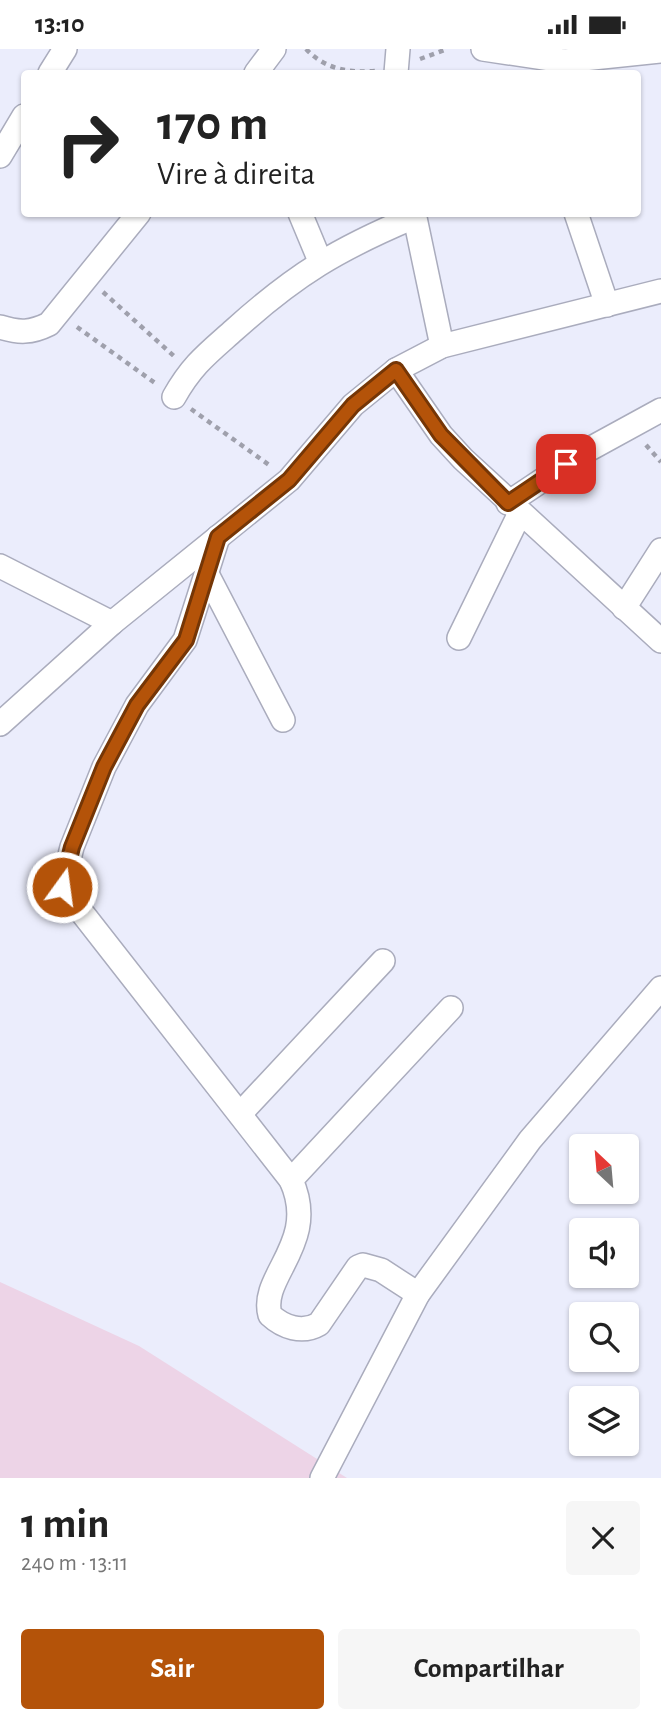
<!DOCTYPE html>
<html lang="pt">
<meta charset="utf-8">
<style>
body{margin:0;font-family:"Alegreya Sans",sans-serif;background:#f6f6f6;color:#222;height:100vh;display:flex;flex-direction:column;font-size:26px;white-space:nowrap}
*{box-sizing:border-box;margin:0}
p{font-size:23px;color:#767676}
.icon{flex:none;width:38px;height:38px;fill:none;stroke:currentColor;stroke-width:2;stroke-linecap:round;stroke-linejoin:round}
.map{position:relative;height:1429px;overflow:hidden}
.side{display:flex;flex-direction:column;background:#fff;flex:1}
.side>*{flex:none}
.guide{position:absolute;left:21px;top:21px;width:620px;height:147px;border-radius:7px;box-shadow:0 2px 5px #0004;background:#fff;color:#222;overflow:hidden}
.needle{width:46px;rotate:334deg}
.fabs{position:absolute;left:569px;top:1085px;display:grid;gap:14px}
.fabs a{display:grid;place-items:center;width:70px;height:70px;border-radius:7px;background:#fff;box-shadow:0 2px 5px #0004;font-size:35px}
.pin{position:absolute;display:grid;place-items:center;width:60px;height:60px;color:#fff;margin:-30px;border-radius:14px;box-shadow:0 4px 10px #0006}
.me{position:absolute;width:77px;margin:-38px;rotate:14deg;stroke-linejoin:round;filter:drop-shadow(0 0 5px #0008)}
.turn{display:flex;align-items:center;gap:24px;height:147px;padding:0 21px;font-size:32px}
.turn .icon{width:91px;height:91px;stroke-width:2.5}
.turn b{display:block;font-size:49px;line-height:60px}
.round{display:grid;place-items:center;flex:none;width:74px;height:74px;border-radius:7px;background:#f6f6f6}
.head{display:flex;align-items:center;justify-content:space-between;height:119px;padding:0 21px}
h1{font-size:42px;font-weight:700;line-height:52px}
.primary-button{display:flex;gap:14px;margin-top:auto;padding:14px 21px}
.primary-button a{flex:1;height:80px;border-radius:7px;background:#b45309;color:#fff;font-size:28px;font-weight:700;line-height:80px;text-align:center}
.primary-button a+a{background:#f6f6f6;color:#222}
.status{display:flex;justify-content:space-between;align-items:center;height:49px;padding:0 35px;background:#fff;direction:ltr}
.status svg{height:19px;fill:currentColor}
.map>svg:first-child{display:block}
</style>
<div class="status"><b>13:10</b><svg viewBox="0 0 49 12"><path d="M0 12V9h3v3zM5 12V6h3v6zM10 12V3h3v9zM15 12V0h3v12zM26 1h20v11H26zM47 4h2v5h-2z"/></svg></div>
<div class="map">
<svg width="661" height="1429" viewBox="0 0 661 1429">
<rect width="100%" height="100%" fill="#ebedfc"/>
<polygon fill="#edd4e7" points="0,1233 139,1297 347,1429 0,1429"/>
<g fill="none" stroke-linecap="round" stroke-linejoin="round">
<g stroke="#aaacbd" stroke-width="26">
<g id="minor">
<polyline points="483,0 564,12 661,2"/>
<polyline points="50,24 65,0"/>
<polyline points="256,24 274,0"/>
<polyline points="396,24 398,0"/>
<polyline points="0,107 24,67"/>
<polyline points="300,164 320,212"/>
<polyline points="414,164 442,297"/>
<polyline points="576,164 607,256"/>
<path d="M0,278C19,284 31,284 49,275L139,164"/>
<polyline points="396,321 441,386 463,410 661,592"/>
<path d="M174,348C192,316 207,305 234,281C296,225 338,200 414,168"/>
<polyline points="508,454 586,402 661,361"/>
<path d="M218,488L185,591L137,656L104,718L72,798L62,838L291,1131C320,1194 259,1227 270,1266C283,1278 302,1285 319,1275L358,1218L363,1216L381,1221L418,1245"/>
<polyline points="0,517 112,574"/>
<polyline points="207,525 283,671"/>
<polyline points="624,559 661,501"/>
<polyline points="459,589 520,464"/>
<polyline points="0,675 112,574 289,431 353,356 396,321 442,297 661,242"/>
<polyline points="240,1065 383,912"/>
<polyline points="291,1131 451,959"/>
<polyline points="322,1429 418,1245 530,1091 661,939"/>
</g>
</g>
<g stroke="#9fa0ac" stroke-width="4.5" stroke-dasharray="5 5" stroke-linecap="butt">
<path d="M306,0C325,20 348,24 375,22"/>
<polyline points="420,10 447,0"/>
<polyline points="103,243 175,308"/>
<polyline points="77,278 155,334"/>
<polyline points="191,360 272,418"/>
<polyline points="646,396 661,413"/>
</g>
<use href="#minor" stroke="#fff" stroke-width="23"/>
</g>
<g fill="none" stroke-linecap="round" stroke-linejoin="round">
<g stroke="#753606" stroke-width="18">
<polyline id="route" points="62,838 72,798 104,718 137,656 186,591 218,488 289,431 353,356 396,321 441,386 508,454 566,415"/>
</g>
<use href="#route" stroke="#b45309" stroke-width="12"/>
</g>
</svg>
<div class="fabs">
<a><svg class="needle" viewBox="-14 -14 28 28"><path d="M0-13l5 13h-10z" fill="#e53935"/><path d="M0 13l5-13h-10z" fill="#767676"/></svg></a>
<a><svg class="icon" aria-label="sound" viewBox="0 0 24 24"><path d="M4 9h4l5-4v14l-5-4H4zM17 9q2 3 0 6"/></svg></a>
<a><svg class="icon" aria-label="search" viewBox="0 0 24 24"><circle cx="10" cy="10" r="6"/><path d="M15 15l6 6"/></svg></a>
<a><svg class="icon" aria-label="layers" viewBox="0 0 24 24"><path d="M12 4l9 5-9 5-9-5zM3 14l9 5 9-5"/></svg></a>
</div>
<div class="pin" style="left:566px;top:415px;background:#d93025"><svg class="icon" aria-label="arrive" viewBox="0 0 24 24"><path d="M6 21V4h12l-3 4 3 4H6"/></svg></div>
<svg class="me" style="left:62px;top:838px" viewBox="-20 -20 40 40"><circle r="17" fill="#b45309" stroke="#fff" stroke-width="3"/><path d="M0-11L8 9 0 5-8 9z" fill="#fff"/></svg>
<div class="guide">
<div class="turn"><svg class="icon" aria-label="right" viewBox="0 0 24 24"><path d="M7 20v-9h11M14 6l5 5-5 5"/></svg><div><b>170 m</b>Vire à direita</div></div>
</div>
</div>
<section class="side">
<div class="head"><div><h1>1 min</h1><p>240 m · 13:11</p></div><a class="round"><svg class="icon" aria-label="close" viewBox="0 0 24 24"><path d="M6 6l12 12M18 6L6 18"/></svg></a></div>
<div class="primary-button"><a>Sair</a><a>Compartilhar</a></div>
</section>
